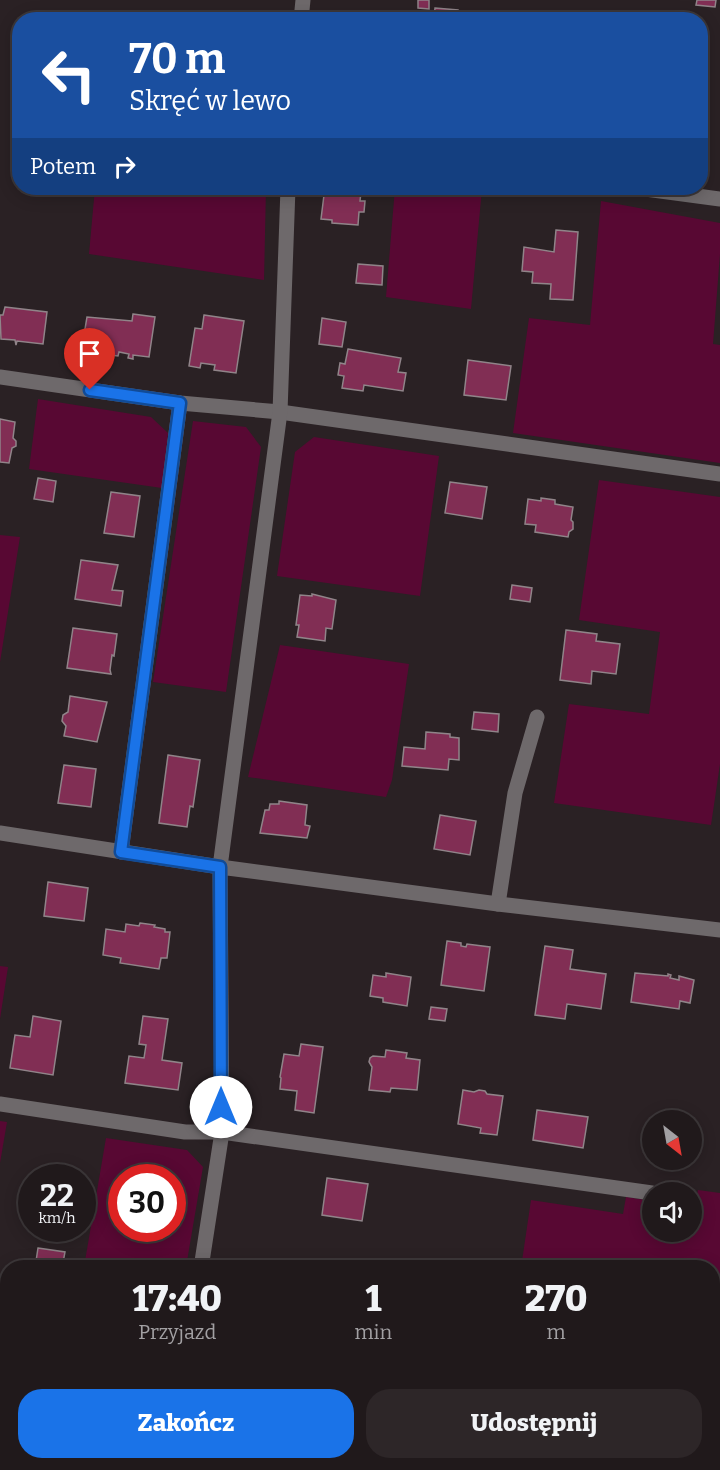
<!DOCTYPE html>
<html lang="pl">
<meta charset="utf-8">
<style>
body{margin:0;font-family:Bitter,serif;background:#2d2628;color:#f1f3f6;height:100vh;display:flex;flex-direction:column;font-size:22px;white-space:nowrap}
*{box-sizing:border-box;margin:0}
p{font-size:20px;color:#a2a0a3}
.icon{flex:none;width:33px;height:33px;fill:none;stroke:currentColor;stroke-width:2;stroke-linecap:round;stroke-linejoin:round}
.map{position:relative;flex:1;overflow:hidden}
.drawer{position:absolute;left:0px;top:1260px;width:720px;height:210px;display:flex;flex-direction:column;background:#20191b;border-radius:24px 24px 0 0;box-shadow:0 3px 15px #0003,0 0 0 2px #3d383a}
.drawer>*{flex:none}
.hud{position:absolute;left:12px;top:12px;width:696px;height:183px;border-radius:24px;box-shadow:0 3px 15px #0003,0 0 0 2px #3d383a;background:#1a4fa0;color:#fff;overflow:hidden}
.needle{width:39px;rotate:149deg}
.buttons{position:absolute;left:642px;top:1110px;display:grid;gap:12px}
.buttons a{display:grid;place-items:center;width:60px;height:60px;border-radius:50%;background:#20191b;box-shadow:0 3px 15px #0003,0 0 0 2px #3d383a;font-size:30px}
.speed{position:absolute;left:18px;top:1164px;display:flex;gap:12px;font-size:30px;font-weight:700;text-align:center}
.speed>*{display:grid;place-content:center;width:78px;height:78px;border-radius:50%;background:#20191b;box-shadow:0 3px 15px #0003,0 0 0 2px #3d383a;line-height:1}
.speed small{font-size:15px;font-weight:400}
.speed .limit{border:9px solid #d22;background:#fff;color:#111}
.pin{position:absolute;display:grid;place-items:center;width:51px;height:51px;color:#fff;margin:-62px -26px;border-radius:50% 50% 50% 0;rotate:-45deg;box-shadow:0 0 6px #0007}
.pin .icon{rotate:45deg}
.me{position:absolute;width:66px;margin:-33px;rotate:0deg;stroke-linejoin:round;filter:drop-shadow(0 0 4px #0008)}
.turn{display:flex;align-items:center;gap:21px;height:126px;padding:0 18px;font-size:27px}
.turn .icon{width:78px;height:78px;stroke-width:2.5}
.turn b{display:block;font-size:42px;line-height:51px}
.then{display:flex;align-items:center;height:57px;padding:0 18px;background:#0003;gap:12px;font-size:22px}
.eta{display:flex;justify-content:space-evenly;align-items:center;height:102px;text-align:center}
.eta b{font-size:36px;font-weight:800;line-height:42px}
.action{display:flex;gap:12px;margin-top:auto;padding:12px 18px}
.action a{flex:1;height:69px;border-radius:24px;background:#1a73e8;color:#fff;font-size:24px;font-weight:800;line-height:69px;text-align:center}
.action a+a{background:#2d2628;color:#f1f3f6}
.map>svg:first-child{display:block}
</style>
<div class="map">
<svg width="720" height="1470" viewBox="0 0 720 1470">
<rect width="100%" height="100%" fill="#2a2124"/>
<g fill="#580833" fill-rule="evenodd">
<polygon points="95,188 266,188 264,280 89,254"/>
<polygon points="395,188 482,188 471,309 386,297"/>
<polygon points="601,201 720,223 720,254 713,344 720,345 720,463 513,433 529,318 590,325"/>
<polygon points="38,399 151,417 168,433 162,488 29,469"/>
<polygon points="193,421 246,427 261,447 226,692 153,682"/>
<polygon points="314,437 439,456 420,596 277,576 295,452"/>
<polygon points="599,480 720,497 720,764 711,825 554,803 569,704 649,714 660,632 579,620"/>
<polygon points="0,535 20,537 0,662"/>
<polygon points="280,645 409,664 392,780 386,797 248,777"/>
<polygon points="0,966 8,967 0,1019"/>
<polygon points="0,1121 7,1122 0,1163"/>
<path d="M106,1138L187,1150L203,1167L186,1267H84ZM122,1178H172V1228H122Z"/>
<polygon points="698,1190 720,1193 720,1470 581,1470 581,1465 570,1463 712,1462 712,1268 521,1268 531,1200 623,1214 626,1197 652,1201 652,1232 692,1232 692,1206 695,1206"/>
<polygon points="325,1462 355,1463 358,1470 324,1470"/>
</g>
<g fill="#812e54" stroke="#908489" stroke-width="1.5">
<polygon points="418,0 429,0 429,9 418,8"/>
<polygon points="697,0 716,0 715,7 696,5"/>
<polygon points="435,8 458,10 457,20 434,20"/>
<polygon points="344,188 354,188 354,192 361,192 360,201 365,201 364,212 359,212 358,225 332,223 332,220 321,219 324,195 336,196 337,190 344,191"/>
<polygon points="556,230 578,232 573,300 550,299 551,284 532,283 533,272 522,271 524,247 554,252"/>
<polygon points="358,264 383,266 382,285 356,283"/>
<polygon points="5,307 47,312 43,344 17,341 16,345 15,340 1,339 0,315 3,315"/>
<polygon points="133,314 155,317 149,357 133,355 133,359 128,358 129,354 119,352 118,356 102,354 103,351 82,347 87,317 132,321"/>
<polygon points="204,315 244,321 236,373 214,370 215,365 201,363 200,368 189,366 195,328 202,329"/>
<polygon points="322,318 346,322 342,347 319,344"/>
<polygon points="348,349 401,358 398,372 406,373 403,391 364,385 363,391 342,388 344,376 338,375 340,363 345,364"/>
<polygon points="468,360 511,366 506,400 464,395"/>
<polygon points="0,419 15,422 13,438 16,441 16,446 12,448 9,463 0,462"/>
<polygon points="38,478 56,481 53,502 34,499"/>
<polygon points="450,482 487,487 482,519 445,513"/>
<polygon points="111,492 140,496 134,537 104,533"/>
<polygon points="541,498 555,500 555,504 573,507 571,520 573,522 573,529 569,532 568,537 535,532 536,525 525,524 528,499 541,501"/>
<polygon points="81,560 118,565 112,590 123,591 121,606 75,599"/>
<polygon points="512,585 532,588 530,602 510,599"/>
<polygon points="312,594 336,600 332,629 326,628 325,641 297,637 299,625 296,625 300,595 312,596"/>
<polygon points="73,628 117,634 114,656 112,655 110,670 111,674 67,668"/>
<polygon points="566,630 597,634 596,641 620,644 616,674 592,671 591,684 560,680"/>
<polygon points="70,696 107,702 97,742 64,736 66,726 62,721 63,715 68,712"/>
<polygon points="474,712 499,714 498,732 472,729"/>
<polygon points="426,732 450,734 450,737 459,738 459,760 449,759 448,770 402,766 404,747 425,749"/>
<polygon points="168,755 200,760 193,807 190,806 187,827 159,823"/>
<polygon points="64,765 96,769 91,807 58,803"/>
<polygon points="279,801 307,805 305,825 310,826 307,838 260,833 265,810 269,810 270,804 279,804"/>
<polygon points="440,815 476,821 470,855 434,849"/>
<polygon points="48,882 88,888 84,921 44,916"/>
<polygon points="140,923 155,925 154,927 165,929 165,932 170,932 167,958 161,958 159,969 120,963 121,958 103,955 106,929 125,932 126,924 139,926"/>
<polygon points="447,941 461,943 461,946 466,947 467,944 490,947 484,991 441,985"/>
<polygon points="545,946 573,950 570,969 606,974 601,1009 567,1004 565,1019 535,1015"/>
<polygon points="386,973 411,977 407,1006 383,1002 383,998 370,996 373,975 386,977"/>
<polygon points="635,973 668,976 668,974 671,975 670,978 679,980 679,976 694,980 690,1003 680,1001 679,1009 631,1002"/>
<polygon points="431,1007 447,1009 445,1021 429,1019"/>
<polygon points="33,1016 61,1021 53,1075 10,1068 15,1035 30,1037"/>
<polygon points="143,1016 168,1019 162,1060 182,1063 178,1090 125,1083 129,1056 144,1058 146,1045 139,1044"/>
<polygon points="301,1044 323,1047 314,1113 295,1110 297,1091 280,1089 281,1078 280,1077 284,1054 299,1056"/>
<polygon points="386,1050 407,1053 406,1058 420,1060 417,1090 391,1088 390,1092 369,1090 372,1067 369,1062 370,1058 373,1056 385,1057"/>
<polygon points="463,1090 474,1092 479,1090 485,1091 487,1094 503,1096 497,1135 480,1133 481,1128 458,1124"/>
<polygon points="537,1110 588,1117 583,1148 533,1140"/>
<polygon points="327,1178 368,1184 362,1221 322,1215"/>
<polygon points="38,1248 65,1252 62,1268 35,1268"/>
<polygon points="130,1462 175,1462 174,1469 160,1466 159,1470 129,1470"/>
<polygon points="208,1462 222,1462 221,1466 245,1470 207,1470"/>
<polygon points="260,1462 273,1462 272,1466 260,1464"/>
<polygon points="246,1463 272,1466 272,1470 245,1470"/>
</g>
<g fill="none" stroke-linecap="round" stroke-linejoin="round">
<g stroke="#6e696b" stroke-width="15">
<polyline points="301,20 303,0"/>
<polyline points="638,188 720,199"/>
<polyline points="0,377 180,403 280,412 720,474"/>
<polyline points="0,833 220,867 280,412 288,188"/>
<polyline points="121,852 180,403"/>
<polyline points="498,904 515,793 537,717"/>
<polyline points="0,1104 185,1132 222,1132 652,1193"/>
<polyline points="201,1268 222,1132 220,867 498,904 720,930"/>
<polyline points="0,1358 8,1360"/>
<polyline points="0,1448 8,1384"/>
<polyline points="482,1462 511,1470"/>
<polyline points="194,1470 195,1462"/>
</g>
</g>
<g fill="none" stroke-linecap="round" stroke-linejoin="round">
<g stroke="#114b97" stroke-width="15">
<polyline id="route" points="90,390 180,403 121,852 220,867 221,1107"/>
</g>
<use href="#route" stroke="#1a73e8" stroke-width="10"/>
</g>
</svg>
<div class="buttons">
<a><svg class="needle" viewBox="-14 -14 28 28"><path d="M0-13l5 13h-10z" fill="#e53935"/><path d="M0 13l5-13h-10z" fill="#a2a0a3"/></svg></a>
<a><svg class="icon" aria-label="sound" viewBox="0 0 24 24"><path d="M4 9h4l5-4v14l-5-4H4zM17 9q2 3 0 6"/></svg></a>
</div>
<div class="speed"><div>22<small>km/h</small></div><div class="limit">30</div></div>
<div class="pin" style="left:90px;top:390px;background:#d93025"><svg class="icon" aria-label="arrive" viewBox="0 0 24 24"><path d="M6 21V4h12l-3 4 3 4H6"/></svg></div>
<svg class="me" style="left:221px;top:1107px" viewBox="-20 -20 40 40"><circle r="19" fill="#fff"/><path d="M0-13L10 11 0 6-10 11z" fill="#1a73e8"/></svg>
<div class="hud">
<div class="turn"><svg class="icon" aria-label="left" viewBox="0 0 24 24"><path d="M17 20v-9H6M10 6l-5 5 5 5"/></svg><div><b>70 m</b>Skręć w lewo</div></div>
<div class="then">Potem<svg class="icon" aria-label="right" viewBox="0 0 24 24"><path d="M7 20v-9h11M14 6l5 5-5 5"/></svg></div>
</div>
<section class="drawer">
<div class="eta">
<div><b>17:40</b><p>Przyjazd</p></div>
<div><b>1</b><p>min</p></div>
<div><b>270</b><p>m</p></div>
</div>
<div class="action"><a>Zakończ</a><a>Udostępnij</a></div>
</section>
</div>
